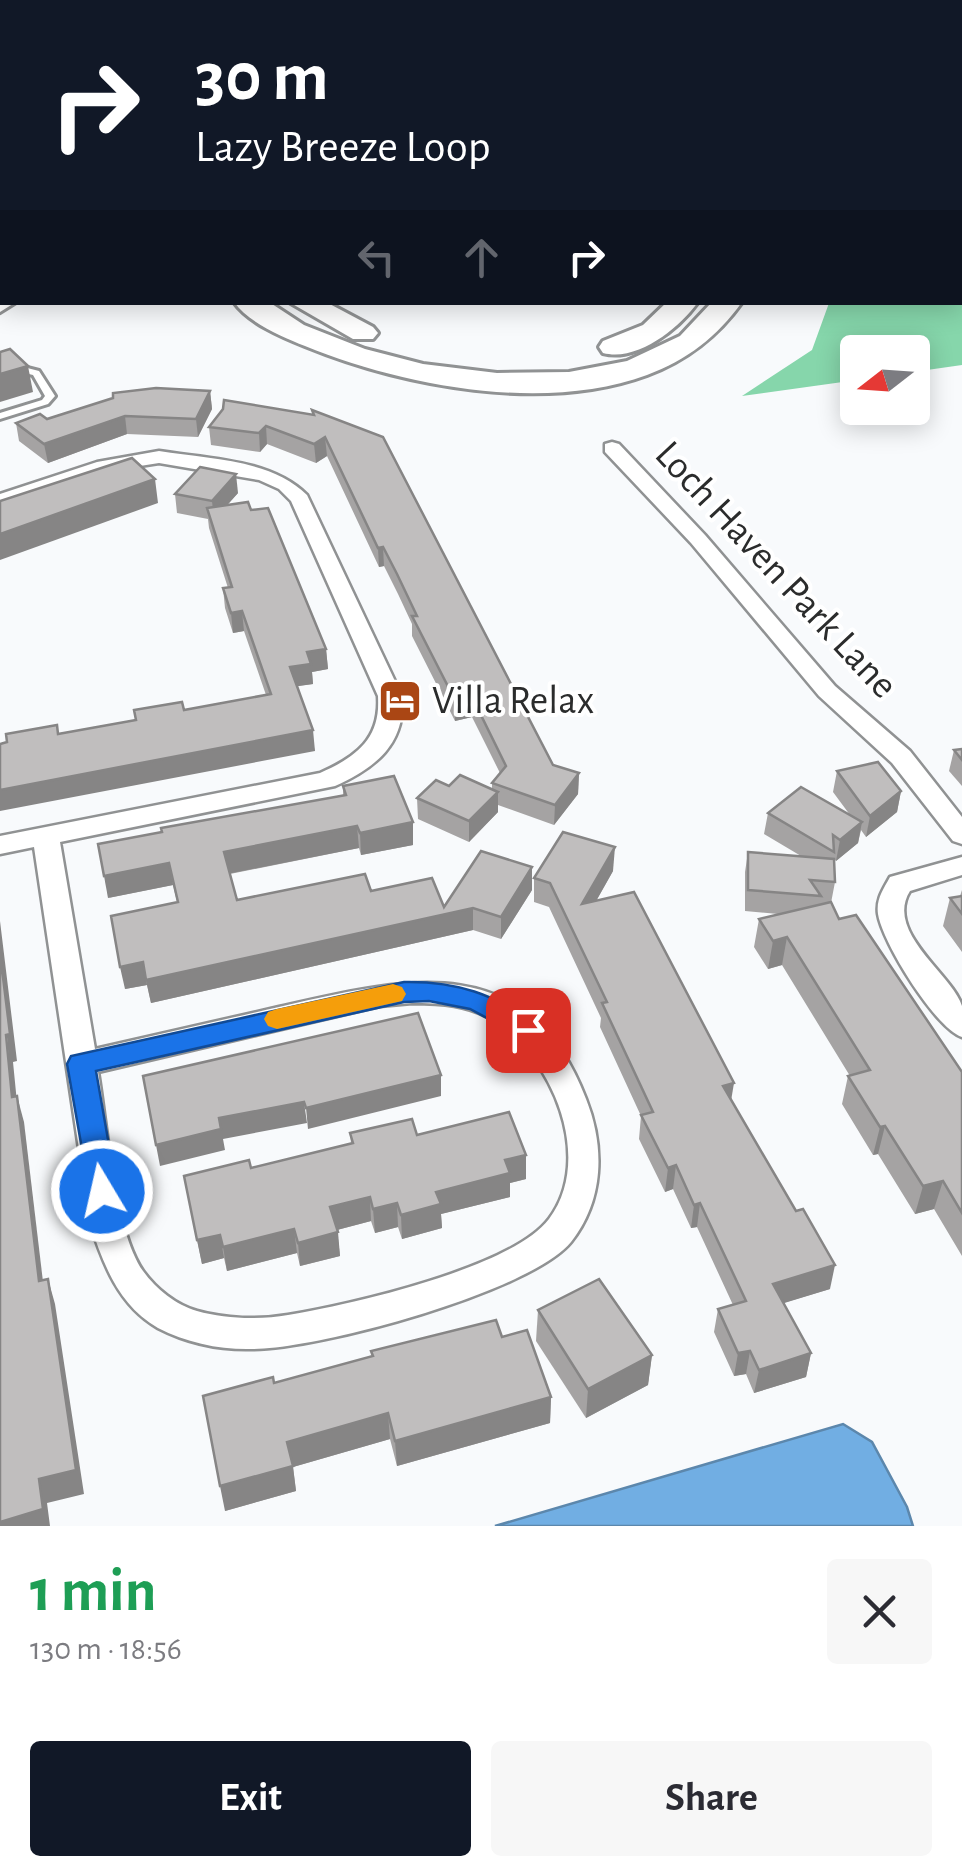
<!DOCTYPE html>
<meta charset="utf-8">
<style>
body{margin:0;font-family:"Alegreya Sans",sans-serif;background:#f7f7f7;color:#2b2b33;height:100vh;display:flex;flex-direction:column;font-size:38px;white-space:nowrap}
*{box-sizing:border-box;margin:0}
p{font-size:32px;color:#7c7c81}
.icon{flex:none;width:55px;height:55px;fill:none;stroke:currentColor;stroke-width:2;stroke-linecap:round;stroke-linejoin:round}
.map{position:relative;height:1526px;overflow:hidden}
.panel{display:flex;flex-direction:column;background:#fff;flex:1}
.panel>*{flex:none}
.hud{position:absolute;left:0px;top:0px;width:962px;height:305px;box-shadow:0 5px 25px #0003;background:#111827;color:#fff;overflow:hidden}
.needle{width:65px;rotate:253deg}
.buttons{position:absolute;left:840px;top:335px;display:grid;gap:20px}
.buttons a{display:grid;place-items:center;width:90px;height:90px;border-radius:10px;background:#fff;box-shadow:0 5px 25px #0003;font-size:50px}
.pin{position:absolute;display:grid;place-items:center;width:85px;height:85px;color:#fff;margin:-42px;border-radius:20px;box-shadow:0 5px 15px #0006}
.me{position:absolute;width:110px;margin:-55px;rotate:351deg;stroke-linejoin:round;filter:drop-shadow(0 0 8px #0008)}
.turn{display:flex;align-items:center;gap:35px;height:210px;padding:0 30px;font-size:45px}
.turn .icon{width:130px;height:130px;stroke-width:2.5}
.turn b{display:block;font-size:70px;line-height:85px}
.lanes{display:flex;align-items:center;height:95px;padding:0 30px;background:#0003;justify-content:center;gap:50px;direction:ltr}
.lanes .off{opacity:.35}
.round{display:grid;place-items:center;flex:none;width:105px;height:105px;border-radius:10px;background:#f7f7f7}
.overview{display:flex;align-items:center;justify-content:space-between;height:170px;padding:0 30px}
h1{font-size:60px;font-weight:700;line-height:75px;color:#1e9e55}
.cta{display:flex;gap:20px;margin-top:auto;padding:20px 30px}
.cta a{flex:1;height:115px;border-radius:10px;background:#111827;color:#fff;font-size:40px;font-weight:700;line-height:115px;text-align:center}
.cta a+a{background:#f7f7f7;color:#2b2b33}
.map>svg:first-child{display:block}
</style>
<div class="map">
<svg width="962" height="1526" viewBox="0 0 962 1526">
<rect width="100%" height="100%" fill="#f8fafc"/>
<g fill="#86d6ab">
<polygon points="215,0 908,0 913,2 217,2"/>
<polygon points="962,135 962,365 913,372 912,352 858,352 857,380 742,396 812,350 829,303 960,302"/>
</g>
<polygon fill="#71aee3" stroke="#5c87ac" stroke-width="2.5" points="843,1424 872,1442 907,1507 913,1526 495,1526"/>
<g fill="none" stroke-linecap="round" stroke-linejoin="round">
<g stroke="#909293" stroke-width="6">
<polygon id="service" points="0,361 39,371 55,396 48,404 0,419 0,413 42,400 45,396 33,375 0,367"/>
</g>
<g stroke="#909293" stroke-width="5">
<g id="minor">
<polygon points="612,442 619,444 705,535 835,686 910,751 962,817 962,844 953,841 892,763 819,696 691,543 605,452 605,444"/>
<path d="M159,451C208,459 271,459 307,495L402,696C406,744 375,768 335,786L60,842L95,1049C156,1035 217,1021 279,1007C405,978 528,947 586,1099C605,1147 604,1200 571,1242C530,1292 318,1349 253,1349C221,1350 187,1343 158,1328C119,1306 103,1264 90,1223L34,847L0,854V836L320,773C356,757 381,739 378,696L291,501L279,489L259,480L159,463L108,471L0,507V494L97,462ZM412,1003C441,1003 468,1005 493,1020C552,1057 595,1158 549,1219C512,1268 349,1305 288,1315C259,1320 225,1319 197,1311C176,1305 156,1289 143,1271C114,1229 107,1124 98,1072L380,1006Z"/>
<path d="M962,857V875L910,891C884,932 953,975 962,1006C962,1015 962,1028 962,1037C936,1029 882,942 878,914C876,899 883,890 890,877Z"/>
</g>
</g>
<g stroke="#909293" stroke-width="6">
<g id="trunk">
<polygon points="117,0 137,0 139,2 119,2"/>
<rect x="960" y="93" width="2" height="14"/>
<polygon points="2,205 2,222 0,223 0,206"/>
<polygon points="0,294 2,302 16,302 0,312"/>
<path d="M234,302H269L304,325L365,349L423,364L497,373L569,372L627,361L680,336L712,302H742C717,337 687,360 647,375C544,413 403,386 305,346C282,337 249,323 234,302Z"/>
<polygon points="289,302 326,302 373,327 378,333 373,339 353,339"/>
<path d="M667,302H698C679,328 638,362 603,353L599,347L603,341L643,325Z"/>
</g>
</g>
<use href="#service" fill="#fff" fill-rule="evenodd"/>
<use href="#minor" fill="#fff" fill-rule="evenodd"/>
<use href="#trunk" fill="#fff" fill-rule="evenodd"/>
</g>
<g fill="#a5a3a3">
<polygon points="210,391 212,409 198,437 127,434 48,463 19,441 16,423 47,419"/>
<polygon points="312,410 553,765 579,773 578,794 554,825 498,805 498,812 469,842 418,819 417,798 449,786 492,789 492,783 500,773 472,717 455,721 412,636 412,624 398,594 384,566 379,567 327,456 316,463 267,444 260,452 211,445 209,427 313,414"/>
<polygon points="238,493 227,505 251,510 326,649 328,669 312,672 313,684 297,686 315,751 58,734 266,695 244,631 233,633 225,608 223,588 228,588 209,528 208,519 177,513 175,494"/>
<polygon points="962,749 962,786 949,771 954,750"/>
<polygon points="837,771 901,791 897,812 866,837 861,830 858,843 836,861 834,859 835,882 831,903 839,919 962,1072 962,1256 934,1209 915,1214 878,1154 873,1155 842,1104 848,1076 850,1076 782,965 768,969 754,947 759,919 778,914 745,911 745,872 748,852 801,856 764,834 768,813 850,815 833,792"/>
<polygon points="343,786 413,845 361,855 359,848 230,874 237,900 371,891 444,907 532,890 501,939 473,930 151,1003 147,985 125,989 177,902 173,885 108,898 343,796"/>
<polygon points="613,871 596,901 731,1100 830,1289 783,1303 811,1353 806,1377 754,1393 746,1374 734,1376 714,1332 718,1309 733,1305 697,1227 691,1228 673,1189 665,1192 639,1139 641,1116 600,1027 601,1018 549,907 534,902 534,878"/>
<polygon points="962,890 962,952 943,926 950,898 960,896"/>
<polygon points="350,1133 417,1135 526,1155 526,1179 510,1183 510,1197 441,1214 442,1228 402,1239 398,1227 375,1233 371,1221 337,1230 340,1256 300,1266 297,1253 227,1271 224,1258 202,1264 184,1176 251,1168 351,1143"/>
<polygon points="538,1310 652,1355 648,1385 586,1418 536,1341"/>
<polygon points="502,1337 551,1397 550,1423 397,1466 390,1439 293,1467 296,1491 225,1511 274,1383 372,1357 371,1351"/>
</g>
<g fill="#868585">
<polygon points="28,366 33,392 0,402 0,374"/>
<polygon points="210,391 212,409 198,437 196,419"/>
<polygon points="125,416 127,434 48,463 44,444"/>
<polygon points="266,426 267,444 260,452 259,433"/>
<polygon points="325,437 327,456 316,463 314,444"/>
<polygon points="236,474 238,493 214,520 212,501"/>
<polygon points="155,479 158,503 0,560 0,534"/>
<polygon points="383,547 384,566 379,567 378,548"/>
<polygon points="242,611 244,631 233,633 231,613"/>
<polygon points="326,649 328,669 312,672 313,684 292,687 290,667 307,652"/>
<polygon points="472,697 472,717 455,721 455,700"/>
<polygon points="313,730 315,751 0,811 0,790"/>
<polygon points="579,773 578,794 554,825 555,805"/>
<polygon points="901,791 897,812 866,837 870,816"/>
<polygon points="498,792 498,812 469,842 469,821"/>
<polygon points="413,822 413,845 361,855 360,833"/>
<polygon points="862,822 858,843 836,861 840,840"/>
<polygon points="357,826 359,848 227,874 224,852"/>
<polygon points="615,847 613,871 581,928 582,904"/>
<polygon points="169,863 173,885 108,898 104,876"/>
<polygon points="532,867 532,890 501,939 501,917"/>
<polygon points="473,908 473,930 151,1003 146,980"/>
<polygon points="0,921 17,1061 13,1062 19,1123 12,1097 0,953"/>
<polygon points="787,937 782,965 768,969 773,941"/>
<polygon points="143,962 147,985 125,989 120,967"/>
<polygon points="441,1075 441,1096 308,1129 306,1108"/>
<polygon points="734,1083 730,1107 723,1086"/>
<polygon points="17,1096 24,1122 46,1307 39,1281"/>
<polygon points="304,1102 307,1123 223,1139 225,1150 160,1166 156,1145 219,1118"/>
<polygon points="885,1126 878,1154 873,1155 880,1127"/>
<polygon points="526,1155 526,1179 510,1183 510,1197 441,1214 442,1228 402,1239 401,1215 436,1192 505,1160"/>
<polygon points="676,1165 673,1189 665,1192 668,1168"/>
<polygon points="943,1181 934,1209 915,1214 923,1186"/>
<polygon points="370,1197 371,1221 333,1231 330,1207"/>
<polygon points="397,1203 398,1227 375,1233 373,1209"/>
<polygon points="700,1203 697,1227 691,1228 694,1205"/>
<polygon points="294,1229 297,1253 227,1271 223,1247"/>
<polygon points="338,1232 340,1256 300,1266 298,1243"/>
<polygon points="220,1235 224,1258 202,1264 197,1240"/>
<polygon points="835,1265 830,1289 768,1308 773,1284"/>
<polygon points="48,1279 55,1304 84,1494 47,1503 50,1526 0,1526 0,1522 39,1479"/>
<polygon points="750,1351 746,1374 734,1376 738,1353"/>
<polygon points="811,1353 806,1377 754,1393 759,1370"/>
<polygon points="652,1355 648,1385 586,1418 588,1389"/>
<polygon points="551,1397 550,1423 397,1466 395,1441"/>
<polygon points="388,1413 390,1439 293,1467 296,1491 225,1511 220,1486 287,1442"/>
</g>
<g fill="#c0bebe" stroke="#868585" stroke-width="2.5">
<polygon points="10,349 28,366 0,374 0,352"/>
<polygon points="156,388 210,391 196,419 125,416 44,444 16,423 40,414 47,419 113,398 113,393"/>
<polygon points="224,400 314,415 312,410 383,437 553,765 579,773 555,805 492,783 506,766 472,697 455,700 412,616 417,616 397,574 383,547 378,548 325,437 314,444 266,426 259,433 209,427 223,409"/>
<polygon points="132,458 155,479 0,534 0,501"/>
<polygon points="200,467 236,474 212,501 175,494"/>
<polygon points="248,502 251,510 268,508 326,649 307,652 311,664 290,667 313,730 0,790 0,744 7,742 6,734 57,725 58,734 136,720 134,710 182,702 184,710 271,694 242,611 231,613 223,588 232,587 207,508"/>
<polygon points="962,749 962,760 954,750"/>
<polygon points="878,762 901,791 870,816 837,771"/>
<polygon points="460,775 498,792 469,821 417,798 436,780 449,786"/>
<polygon points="394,776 413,822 360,833 357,826 224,852 237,900 365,874 371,891 432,878 444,907 481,851 532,867 501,917 473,908 146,980 143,962 120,967 111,916 178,902 169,863 104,876 98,844 162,832 161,828 346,795 343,786"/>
<polygon points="801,787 862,822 840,840 833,835 834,852 768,813"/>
<polygon points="563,832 615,847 582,904 634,892 734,1083 723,1086 796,1211 803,1209 835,1265 773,1284 811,1353 759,1370 750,1351 738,1353 718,1309 746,1301 700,1203 694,1205 676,1165 668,1168 641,1115 653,1112 602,1003 607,1002 550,883 534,878"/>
<polygon points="748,852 834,859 835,882 810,880 821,896 748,890"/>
<polygon points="962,896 962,914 950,898"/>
<polygon points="831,902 839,919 856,915 962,1072 962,1213 943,1181 923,1186 885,1126 880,1127 848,1076 870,1070 787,937 773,941 759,919"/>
<polygon points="0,953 10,1034 6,1035 12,1097 17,1096 39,1281 48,1279 76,1470 39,1479 43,1509 0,1522"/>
<polygon points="418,1013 441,1075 306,1108 304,1102 219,1118 221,1129 156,1145 143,1076"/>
<polygon points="509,1112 526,1155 505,1160 510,1173 436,1192 441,1204 401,1215 397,1203 373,1209 370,1197 330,1207 338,1232 298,1243 294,1229 223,1247 220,1235 197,1240 184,1176 249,1160 251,1168 353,1143 350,1133 412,1119 417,1135"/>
<polygon points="599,1279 652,1355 588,1389 538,1310"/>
<polygon points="496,1320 502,1337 527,1330 551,1397 395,1441 388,1413 287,1442 293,1466 220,1486 203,1396 273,1377 274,1383 373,1356 371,1351"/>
</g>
<path fill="#1a73e8" stroke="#114b97" stroke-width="2.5" d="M404,982C460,981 491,995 537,1022L541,1030L537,1037L528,1040L470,1009L429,1001L404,1002L96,1071L117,1191L112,1200L102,1204L91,1200L67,1064L71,1056Z"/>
<polygon fill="#f59e0b" points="393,984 402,987 406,994 402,1001 277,1029 268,1026 264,1019 268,1012 277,1009"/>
<defs>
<g id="hotel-square" transform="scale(2.25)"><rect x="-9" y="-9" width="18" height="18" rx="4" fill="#aa4614" stroke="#fff"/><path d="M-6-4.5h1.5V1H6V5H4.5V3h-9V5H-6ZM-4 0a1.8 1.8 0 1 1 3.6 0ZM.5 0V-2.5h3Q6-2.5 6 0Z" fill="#fff"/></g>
</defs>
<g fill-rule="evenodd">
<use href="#hotel-square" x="400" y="701"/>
</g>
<g text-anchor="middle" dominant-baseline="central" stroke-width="8" stroke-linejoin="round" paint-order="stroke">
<g font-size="40" fill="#2b2c2c" stroke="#fff">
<text transform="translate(776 570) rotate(47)">Loch Haven Park Lane</text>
</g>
<g font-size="40" fill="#2b2c2c" stroke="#fff" text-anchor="start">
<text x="432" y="701">Villa Relax</text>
</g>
</g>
</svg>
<div class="buttons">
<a><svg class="needle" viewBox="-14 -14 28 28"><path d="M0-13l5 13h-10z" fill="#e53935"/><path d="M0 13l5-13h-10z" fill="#7c7c81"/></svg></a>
</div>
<div class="pin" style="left:528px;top:1030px;background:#d93025"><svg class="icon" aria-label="arrive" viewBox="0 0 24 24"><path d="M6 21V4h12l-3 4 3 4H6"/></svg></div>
<svg class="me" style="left:102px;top:1191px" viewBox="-20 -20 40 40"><circle r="17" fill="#1a73e8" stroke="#fff" stroke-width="3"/><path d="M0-11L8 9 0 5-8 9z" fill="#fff"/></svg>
<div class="hud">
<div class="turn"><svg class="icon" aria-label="right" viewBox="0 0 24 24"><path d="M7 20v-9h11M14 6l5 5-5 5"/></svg><div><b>30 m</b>Lazy Breeze Loop</div></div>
<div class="lanes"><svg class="icon off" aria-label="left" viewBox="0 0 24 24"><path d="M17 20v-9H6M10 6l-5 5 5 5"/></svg><svg class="icon off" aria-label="ahead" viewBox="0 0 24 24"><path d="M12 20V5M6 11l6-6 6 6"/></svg><svg class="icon" aria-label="right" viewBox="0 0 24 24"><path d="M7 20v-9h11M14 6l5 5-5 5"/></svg></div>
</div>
</div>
<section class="panel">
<div class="overview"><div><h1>1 min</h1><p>130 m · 18:56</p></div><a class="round"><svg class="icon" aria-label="close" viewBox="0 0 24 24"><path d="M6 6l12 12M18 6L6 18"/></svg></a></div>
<div class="cta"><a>Exit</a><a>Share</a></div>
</section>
